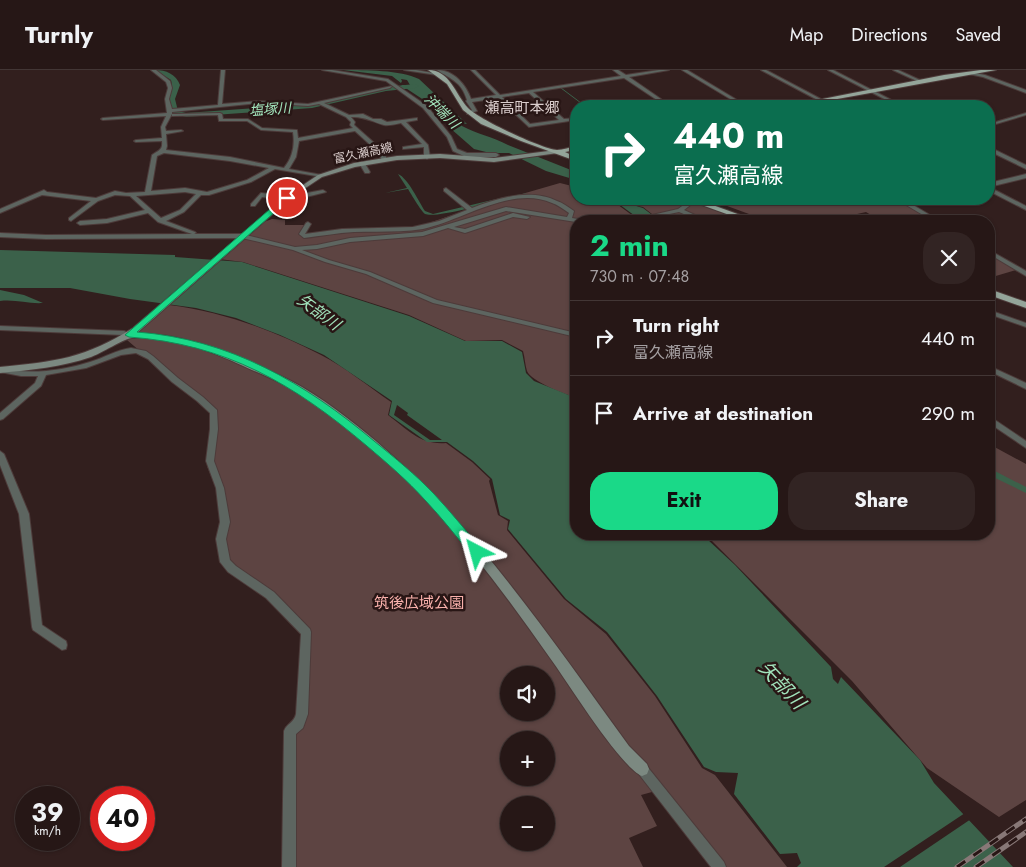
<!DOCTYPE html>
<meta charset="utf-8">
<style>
body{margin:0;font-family:Jost,"Noto Sans JP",sans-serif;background:#322423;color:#f1f3f6;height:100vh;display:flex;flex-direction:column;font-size:19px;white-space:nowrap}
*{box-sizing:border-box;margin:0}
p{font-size:16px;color:#a49fa1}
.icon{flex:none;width:28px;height:28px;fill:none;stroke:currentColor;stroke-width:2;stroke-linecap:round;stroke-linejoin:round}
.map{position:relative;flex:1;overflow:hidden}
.side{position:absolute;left:570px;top:145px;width:425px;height:325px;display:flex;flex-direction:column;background:#261716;border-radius:20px;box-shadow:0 1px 4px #0004,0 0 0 1px #423635}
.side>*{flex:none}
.hud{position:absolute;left:570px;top:30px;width:425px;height:105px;border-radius:20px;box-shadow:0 1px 4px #0004,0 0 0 1px #423635;background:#0b6e4f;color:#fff;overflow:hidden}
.controls{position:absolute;left:500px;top:596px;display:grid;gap:10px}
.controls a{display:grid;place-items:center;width:55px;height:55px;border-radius:50%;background:#261716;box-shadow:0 1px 4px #0004,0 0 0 1px #423635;font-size:25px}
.speed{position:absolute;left:15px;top:716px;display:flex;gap:10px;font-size:25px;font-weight:700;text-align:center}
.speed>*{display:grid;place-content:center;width:65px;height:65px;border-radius:50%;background:#261716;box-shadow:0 1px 4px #0004,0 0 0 1px #423635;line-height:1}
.speed small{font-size:12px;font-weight:400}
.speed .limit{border:8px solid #d22;background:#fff;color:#111}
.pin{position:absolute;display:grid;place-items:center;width:42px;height:42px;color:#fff;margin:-21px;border:2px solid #fff;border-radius:50%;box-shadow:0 1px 5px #0007}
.me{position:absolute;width:55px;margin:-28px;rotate:321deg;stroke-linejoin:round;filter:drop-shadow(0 0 4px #0008)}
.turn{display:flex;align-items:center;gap:18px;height:105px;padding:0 20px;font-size:22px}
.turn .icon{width:65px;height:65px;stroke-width:2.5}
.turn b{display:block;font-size:35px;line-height:42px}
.round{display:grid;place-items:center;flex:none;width:52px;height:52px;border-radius:20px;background:#322423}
.head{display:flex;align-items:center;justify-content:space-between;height:85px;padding:0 20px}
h1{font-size:30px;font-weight:700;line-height:38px;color:#1ad988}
.button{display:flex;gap:10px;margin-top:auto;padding:10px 20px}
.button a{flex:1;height:58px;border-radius:20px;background:#1ad988;color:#111;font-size:20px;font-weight:700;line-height:58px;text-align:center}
.button a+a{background:#322423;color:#f1f3f6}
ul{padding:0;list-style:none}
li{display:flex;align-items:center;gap:15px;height:75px;padding:0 20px;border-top:1px solid #423635}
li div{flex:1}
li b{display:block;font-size:19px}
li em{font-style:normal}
header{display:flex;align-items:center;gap:30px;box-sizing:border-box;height:70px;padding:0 25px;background:#261716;border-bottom:1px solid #423635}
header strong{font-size:24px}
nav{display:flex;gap:28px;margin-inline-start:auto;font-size:18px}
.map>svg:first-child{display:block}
</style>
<header>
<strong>Turnly</strong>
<nav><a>Map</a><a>Directions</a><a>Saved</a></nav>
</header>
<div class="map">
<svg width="1026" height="797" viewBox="0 0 1026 797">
<rect width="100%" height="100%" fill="#321f1e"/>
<g fill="#5d4442" fill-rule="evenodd">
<path d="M560,113L576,117V129H610L640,151H576V327C565,325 531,311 527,301C525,295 525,288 523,281L502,270L466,271L409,245L243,192L219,189L261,153L272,149L285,150V155H304L300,165L386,160L420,156L467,140Z"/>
<polygon points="629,129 684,129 744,151 661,151 643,137 633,135 635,133"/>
<polygon points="708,129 897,129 935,151 881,151 866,142 826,151 774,151 748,145 749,144"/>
<polygon points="989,184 1016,200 989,208"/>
<path d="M169,235C223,242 273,260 321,285C346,298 368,316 391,332L388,345C408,360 420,375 446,373L472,392L490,409L489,411L498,445L508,451L507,460L564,529L606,564L655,626L702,698L715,705L787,797H724L663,719L641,725L657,756L629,768L643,797H293V666L309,566L231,496L218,460L220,448L217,421L207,396L211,376L210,341L127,270ZM509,605H546V642H509ZM509,670H546V708H509ZM509,735H546V772H509Z"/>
<polygon points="989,374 1026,394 1026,730 999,747 927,698 852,611 705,464 989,464"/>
</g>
<g fill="#3b614a" fill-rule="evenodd">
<path d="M343,0C366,0 400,0 419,9L467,54L461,53L462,56C477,64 493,67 508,75L576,102V110L546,101L509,83H490L474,79L450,58L436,38L401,15H410L407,10L401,9L402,11L401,13L392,6Z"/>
<path d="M398,104C408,108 419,132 425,141L433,144L505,127L528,123C510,127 438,149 425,144C421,141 411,124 408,119L385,123L407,118Z"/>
<polygon points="612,129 628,129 635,134 633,135 643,138 660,151 642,151"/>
<path d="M0,180L175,185V187L242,192L409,246L465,271H502L522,282L526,303L534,311L576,328V464H697L699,469H707L735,495L831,597L833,609L838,614L841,607L920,690L934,713L1013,797H797L801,793L797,783L780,784L734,724L738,703L716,702L704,697L657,626L607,562L566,529L508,459L510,450L500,445L492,409L473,391L447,372H427L389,345L392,331L324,285L280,265L236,248L196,238L130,229L70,218H0ZM397,335L408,343L407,345L442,370H430L394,345Z"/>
<path d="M0,220L24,225L43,233C28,234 15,229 0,231Z"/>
<polygon points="989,398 1026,417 1026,423 989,405"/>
</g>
<polygon fill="#321f1e" points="965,743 971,749 900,797 884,797"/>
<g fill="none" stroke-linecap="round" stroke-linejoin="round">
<polyline stroke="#3b614a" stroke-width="1" points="561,18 585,36"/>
<path fill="#3b614a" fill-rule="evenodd" d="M155,0C166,0 176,4 180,15L175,29L178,41L186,43L312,34L386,17L415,14L419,16L415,18L386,21L312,38L186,47L170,43L167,29L172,15L171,10Z"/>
<g stroke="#4d3b3a" stroke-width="2">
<g id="street">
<path d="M151,0H156L170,11L172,18L169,29L172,39L218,35L221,0H225L222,34L259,31L308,34L392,16L390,18L324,33L349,45L363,44L373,49H381L387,52L417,48V50L406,52L428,75L430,87L427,89L424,87V77L403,79V77L422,74L401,53C396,54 389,56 384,55C373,52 364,46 351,47L355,52L354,55L381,79L387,89L386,90H382L377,81L355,61L299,71L296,87L289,99L322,105V107L275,99L251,112L209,125H201L184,142L166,151L195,162L196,163L194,164H242L295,177L317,175L350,168L422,162L506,137L567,147L569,143C563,139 558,135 552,133C512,115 462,151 423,159C400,163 377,161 354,162C337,163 321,166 304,168L299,164L306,153L308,152L311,154L305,164L342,159L413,157L439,151L467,140L444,121V119L446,118L472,138C498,128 530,118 557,131C563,133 568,137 574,141L572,148L584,150L585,151L576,152L506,141L454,157L465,159L513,143L530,147L527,149L513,147L465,163L448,158L423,166L350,172L317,179L302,180L329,190L370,202L437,230L576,263V267L433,233L366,204L325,192L293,180L242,168L46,169L0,167V163L46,165L192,164L158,152L148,143L107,153L80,155L77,153L80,151L107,149L145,140L130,126L115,125L98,131L71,151L69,150V148L91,131L42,125L0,143V139L44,120L47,122L96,128L115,121L126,123L145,122L152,85C159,80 163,80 162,71L136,72L134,71L136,70L162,68L161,57L166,46L103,50L101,49L103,48L167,43L165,29L168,18L166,12ZM259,33L308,36L319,34L346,47L351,52L350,55L353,58L298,68L297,60L262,58L248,49H223L222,44L220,43L174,44H172V46L218,45L219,51H247L261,60L293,62C295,75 293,87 284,98L230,87L166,80L167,76L166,64L183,61L181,60L166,61L165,57L172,44V42ZM164,83L230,91L269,98L247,110L207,122L185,118L151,121L157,86ZM185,122L196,124L180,140L161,148L136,126Z"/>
<polygon points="322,0 332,0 388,9 427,36 451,66 457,79 467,83 496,83 499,85 496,87 466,87 453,81 447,67 423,38 386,11"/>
<polygon points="404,0 416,0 439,4 437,5"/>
<path d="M437,0C454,0 466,15 471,29L496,25L471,0H475L500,25L621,6L613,0H618L626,5L659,0H669L629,7L671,36H666L624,8L533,22L564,49L576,48V50L529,57L498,28L472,32L477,41L467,44V42L472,40L466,31L467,30C461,11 452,10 437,0ZM529,23L559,50L530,54L502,27Z"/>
<polygon points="682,0 687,0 747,36 742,36"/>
<polygon points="761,0 766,0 834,36 829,36"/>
<polygon points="828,0 833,0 903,36 898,36"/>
<polygon points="893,0 898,0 922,11 919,12"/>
<polygon points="970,2 985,5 1026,20 1026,23 983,7 969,4"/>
<polygon points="1026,43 1026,45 989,56 989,54"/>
<polygon points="989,77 1026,95 1026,99 989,81"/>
<polygon points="360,92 364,92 370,102 369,103 365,103 359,93"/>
<polygon points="1026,104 1026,108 989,117 989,113"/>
<polygon points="299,117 307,123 323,120 326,122 306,127 297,120 296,119"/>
<polygon points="989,117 1026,136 1026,140 989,121"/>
<polygon points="261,123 287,126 290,128 287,130 262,127 255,136 251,136 251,134"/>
<polygon points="692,129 697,130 684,140 695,145 716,150 717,151 708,151 691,147 679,142 636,151 626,151 678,139"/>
<polygon points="896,129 903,129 909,132 923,129 932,129 931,130 913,135 940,151 933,151"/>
<polygon points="989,180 1026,201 1026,206 989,184"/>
<polygon points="989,240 1026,253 1026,257 989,244"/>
<polygon points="0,256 124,261 128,263 124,265 0,260"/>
<path d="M131,278L146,281L153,286L178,308L203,327L217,340L218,359L214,391L224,418L230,452L226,469L230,490L236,496L274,522L310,559L311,562L308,644L303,658L296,664V797H282L284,661C287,653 294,653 296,644L301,564L266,528L228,502L220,492L216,469L220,452L216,418L206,391L210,359V343L197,331L172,312L148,289L136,283L121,285L86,298L46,305L41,316L3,349L0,350V343L35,313L38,306H21L0,302V298C28,305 62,301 90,292C104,288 116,280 131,278Z"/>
<polygon points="989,296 1026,313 1026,319 989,301"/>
<polygon points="989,346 1026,371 1026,378 989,353"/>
<polygon points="0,381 4,384 29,444 42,555 66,571 67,575 66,579 62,580 33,560 32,557 19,444 0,395"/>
<polygon points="642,693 646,695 724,792 726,797 711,797 638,703 636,699 638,695"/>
</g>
</g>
<g stroke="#4d3b3a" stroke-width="2">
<path id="secondary" d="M556,80L558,81V83L494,92L440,88L397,90L355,97L322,107L292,127L137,263C179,264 219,278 257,295C268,300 280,305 291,311C320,326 352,351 377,372C477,458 552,570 629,676L647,694L649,699L647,704L642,706C620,697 567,611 550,588C478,485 397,380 286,316C272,308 256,302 241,295C212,281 164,264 132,268C125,268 100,284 91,287C62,297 30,300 0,303V297C54,292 86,288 133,258L288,125L318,105L354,93L397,86L440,84L494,88Z"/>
</g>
<g stroke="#4d3b3a" stroke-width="2">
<g id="primary">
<path d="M428,0C450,0 455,24 468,38C478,49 542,79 557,80C563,80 570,77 576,76V80L565,82L576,87V91L521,71L481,54L463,40L447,14Z"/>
<polygon points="981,0 996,0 799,36 787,36 944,5"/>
<polygon points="685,129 696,129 757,151 746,151"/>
<polygon points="989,219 1026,232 1026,238 989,225"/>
</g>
</g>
<use href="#street" fill="#5d6560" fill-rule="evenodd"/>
<use href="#secondary" fill="#7c8981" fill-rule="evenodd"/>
<use href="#primary" fill="#94a59a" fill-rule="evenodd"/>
<g stroke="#887877" stroke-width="5">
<g id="rail">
<polyline points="957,797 1026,749"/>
<polyline points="976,797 1026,762"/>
</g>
</g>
<use href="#rail" stroke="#281615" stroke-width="3" stroke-dasharray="10" stroke-linecap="butt"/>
</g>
<path fill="#1ad988" stroke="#118d58" d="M285,126L291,128L137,262C230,269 305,313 374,371C395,388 416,405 434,424C450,441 465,460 481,478L483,482L481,486L477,487L472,486C457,467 442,448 425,430C408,411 387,393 367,376C294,314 226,274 129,267L125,265Z"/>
<g text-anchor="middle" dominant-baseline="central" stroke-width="5" stroke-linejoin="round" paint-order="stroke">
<g font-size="12" fill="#dbcecd" stroke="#281615">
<text transform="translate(363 83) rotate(-12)">富久瀬高線</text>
</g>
<g font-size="14" font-style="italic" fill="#a1e3bb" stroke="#281615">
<text transform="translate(270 39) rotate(-4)">塩塚川</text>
<text transform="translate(442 41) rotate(45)">沖端川</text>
</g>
<g font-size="15" fill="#dbcecd" stroke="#281615">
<text x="522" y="38">瀬高町本郷</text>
</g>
<g font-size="15" fill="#fab1ac" stroke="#281615">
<text x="419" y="533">筑後広域公園</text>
</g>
<g font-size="16" font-style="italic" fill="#a1e3bb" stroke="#281615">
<text transform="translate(319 242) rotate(36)">矢部川</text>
</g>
<g font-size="19" font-style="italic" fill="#a1e3bb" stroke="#281615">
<text transform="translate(782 615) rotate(47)">矢部川</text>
</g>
</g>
</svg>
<div class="controls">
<a><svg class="icon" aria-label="sound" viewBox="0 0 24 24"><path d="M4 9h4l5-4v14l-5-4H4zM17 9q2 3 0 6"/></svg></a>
<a>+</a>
<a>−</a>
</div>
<div class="speed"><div>39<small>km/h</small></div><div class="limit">40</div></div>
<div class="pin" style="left:287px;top:128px;background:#d93025"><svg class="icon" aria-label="arrive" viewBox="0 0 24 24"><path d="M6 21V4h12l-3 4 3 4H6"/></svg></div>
<svg class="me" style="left:477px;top:482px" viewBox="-20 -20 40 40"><path d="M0-17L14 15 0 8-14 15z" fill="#1ad988" stroke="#fff" stroke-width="4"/></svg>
<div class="hud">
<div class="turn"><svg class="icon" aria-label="right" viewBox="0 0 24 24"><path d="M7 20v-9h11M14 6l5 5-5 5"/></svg><div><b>440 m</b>富久瀬高線</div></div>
</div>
<section class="side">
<div class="head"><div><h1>2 min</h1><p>730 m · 07:48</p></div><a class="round"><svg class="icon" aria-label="close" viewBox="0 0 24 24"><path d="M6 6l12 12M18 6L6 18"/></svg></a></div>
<ul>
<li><svg class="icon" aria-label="right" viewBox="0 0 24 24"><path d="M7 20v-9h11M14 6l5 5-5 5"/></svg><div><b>Turn right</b><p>富久瀬高線</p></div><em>440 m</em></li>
<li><svg class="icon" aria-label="arrive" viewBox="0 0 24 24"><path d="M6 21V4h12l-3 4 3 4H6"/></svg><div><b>Arrive at destination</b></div><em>290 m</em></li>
</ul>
<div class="button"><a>Exit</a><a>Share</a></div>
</section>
</div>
